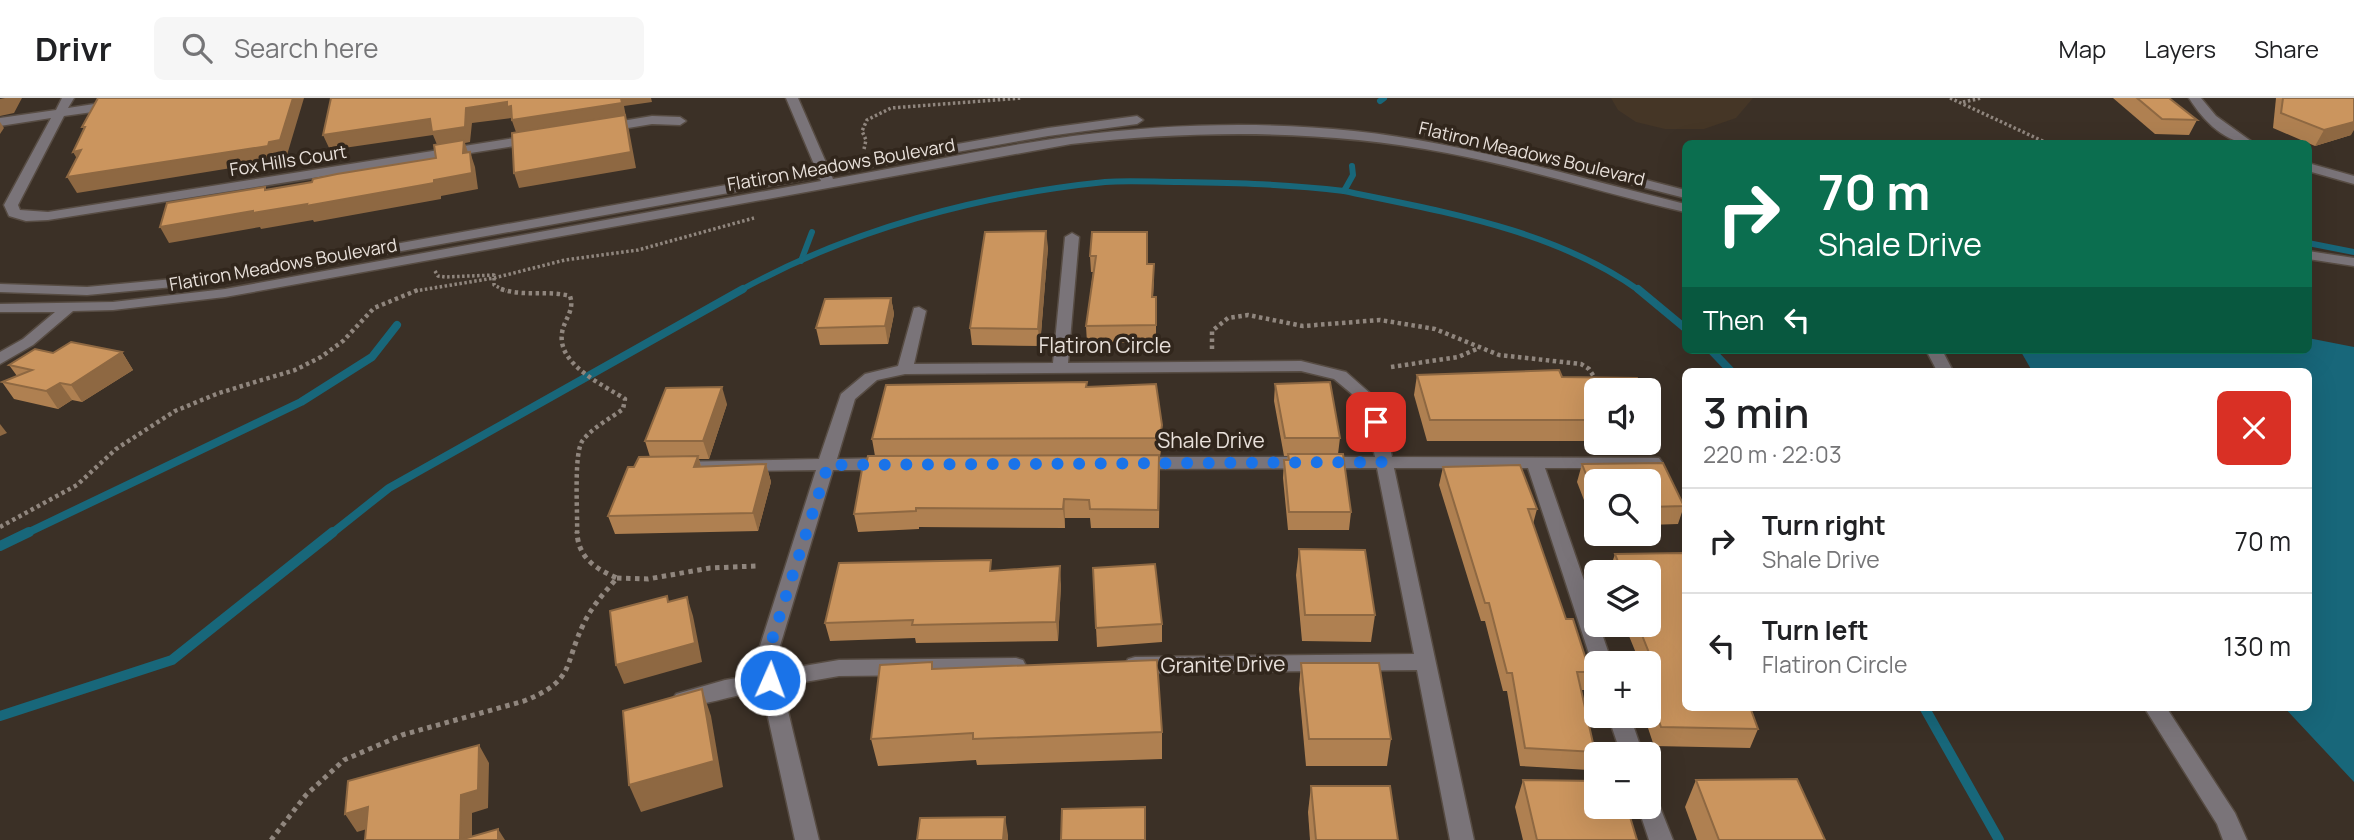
<!DOCTYPE html>
<meta charset="utf-8">
<style>
body{margin:0;font-family:Manrope,sans-serif;background:#f6f6f6;color:#202124;height:100vh;display:flex;flex-direction:column;font-size:26px;white-space:nowrap}
*{box-sizing:border-box;margin:0}
p{font-size:23px;color:#757577}
.icon{flex:none;width:38px;height:38px;fill:none;stroke:currentColor;stroke-width:2;stroke-linecap:round;stroke-linejoin:round}
.map{position:relative;flex:1;overflow:hidden}
.sheet{position:absolute;left:1682px;top:270px;width:630px;height:343px;display:flex;flex-direction:column;background:#fff;border-radius:10px;box-shadow:0 7px 28px #0002}
.sheet>*{flex:none}
.banner{position:absolute;left:1682px;top:42px;width:630px;height:214px;border-radius:10px;box-shadow:0 7px 28px #0002;background:#0b6e4f;color:#fff;overflow:hidden}
.fabs{position:absolute;left:1584px;top:280px;display:grid;gap:14px}
.fabs a{display:grid;place-items:center;width:77px;height:77px;border-radius:10px;background:#fff;box-shadow:0 7px 28px #0002;font-size:35px}
.pin{position:absolute;display:grid;place-items:center;width:60px;height:60px;color:#fff;margin:-30px;border-radius:14px;box-shadow:0 4px 10px #0006}
.me{position:absolute;width:77px;margin:-38px;rotate:2deg;stroke-linejoin:round;filter:drop-shadow(0 0 5px #0008)}
.turn{display:flex;align-items:center;gap:24px;height:147px;padding:0 21px;font-size:32px}
.turn .icon{width:91px;height:91px;stroke-width:2.5}
.turn b{display:block;font-size:49px;line-height:60px}
.then{display:flex;align-items:center;height:66px;padding:0 21px;background:#0003;gap:14px;font-size:26px}
.round{display:grid;place-items:center;flex:none;width:74px;height:74px;border-radius:10px;background:#f6f6f6}
.summary{display:flex;align-items:center;justify-content:space-between;height:119px;padding:0 21px}
h1{font-size:42px;font-weight:600;line-height:52px}
ul{padding:0;list-style:none}
li{display:flex;align-items:center;gap:21px;height:105px;padding:0 21px;border-top:2px solid #e0e0e0}
li div{flex:1}
li b{display:block;font-size:26px}
li em{font-style:normal}
header{display:flex;align-items:center;gap:42px;box-sizing:border-box;height:98px;padding:0 35px;background:#fff;border-bottom:2px solid #e0e0e0}
header strong{font-size:33px}
nav{display:flex;gap:38px;margin-inline-start:auto;font-size:24px}
.search{width:490px;height:63px;background:#f6f6f6;display:flex;align-items:center;gap:18px;box-sizing:border-box;padding:0 24px;border-radius:10px;color:#757577;font-size:26px}
.map>svg:first-child{display:block}
</style>
<header>
<strong>Drivr</strong>
<div class="search"><svg class="icon" aria-label="search" viewBox="0 0 24 24"><circle cx="10" cy="10" r="6"/><path d="M15 15l6 6"/></svg>Search here</div>
<nav><a>Map</a><a>Layers</a><a>Share</a></nav>
</header>
<div class="map">
<svg width="2354" height="742" viewBox="0 0 2354 742">
<rect width="100%" height="100%" fill="#3b3026"/>
<polygon fill="#453626" points="1611,0 1753,0 1736,20 1704,31 1665,31 1636,24 1618,12"/>
<polygon fill="#18677a" points="2308,240 2354,249 2354,684 2284,609 2308,609 2308,273 2032,273 2020,252 2308,252"/>
<g fill="none" stroke-linecap="round" stroke-linejoin="round">
<g stroke="#18677a" stroke-width="6">
<polyline points="1380,3 1384,0"/>
<path d="M1344,93C1445,114 1555,132 1640,193"/>
<polyline points="2308,145 2354,154"/>
<polyline points="801,163 812,134"/>
<path d="M739,193C851,131 979,97 1105,84C1129,82 1155,84 1179,84C1237,85 1287,86 1344,93L1353,77L1352,68"/>
</g>
<g stroke="#18677a" stroke-width="8">
<polyline points="1638,191 1685,230"/>
<polyline points="1711,252 1731,273"/>
<polyline points="25,436 301,304 372,259 397,227"/>
<polyline points="331,436 389,390 743,191"/>
</g>
<g stroke="#18677a" stroke-width="10">
<polyline points="0,448 29,434"/>
<polyline points="1924,609 1999,742"/>
<polyline points="0,618 172,562 333,434"/>
</g>
<g stroke="#574c43" stroke-width="3">
<g id="minor">
<polygon points="62,0 74,0 68,10 114,3 120,7 114,11 64,18 18,107 20,112 48,114 534,37 540,41 534,45 48,122 26,123 9,118 4,107 51,20 0,28 0,20 56,12"/>
<path d="M786,0H798L828,69L1048,30L1137,18L1143,22L1137,26L1048,38L831,76L833,81C913,67 993,49 1073,38C1166,26 1261,23 1354,33C1467,45 1575,79 1685,106V114C1606,96 1528,70 1447,55C1322,31 1197,32 1071,46L225,199L113,212L73,213L33,247L0,266V254L23,241L55,214H0V206L113,204L225,191L821,83L819,79L227,184L87,197L0,194V186L87,189L227,176L816,71Z"/>
<path d="M2189,0H2201L2216,18L2255,46C2226,46 2204,24 2189,0Z"/>
<polygon points="652,18 680,19 686,23 680,27 652,26 604,34 598,30 604,26"/>
<polygon points="1430,31 1526,51 1685,92 1685,100 1525,59 1426,38 1426,32"/>
<polygon points="2308,65 2354,78 2354,86 2308,73"/>
<path d="M1072,135L1079,139L1068,265L1301,263L1346,274L1380,304L1392,359L1659,360L1662,364L1659,368L1653,370H1545L1596,517V527H1599L1612,565H1596V571L1592,565L1528,370H1394L1474,742H1450L1417,572L1135,575L1128,573L1125,567L1128,561L1135,559L1414,556L1377,370L1138,371L1129,365L1138,359H1375L1364,306L1334,281L1301,273L905,276L877,282L855,301L837,361L886,360L895,366L886,372H833L780,548V572L839,562L1016,560L1023,562L1026,568L1023,574L1016,576L839,578L782,588L819,742H795L762,592C744,595 688,612 676,608L672,602L676,596L725,582L760,576V548L816,372L680,374L671,368L674,364L819,361L841,296L865,276L898,268L914,210L919,209L926,213L914,266L1053,265L1065,139Z"/>
<polygon points="2308,153 2354,160 2354,168 2308,161"/>
<polygon points="1926,252 1942,252 1953,273 1937,273"/>
<polygon points="2144,609 2166,609 2235,715 2247,742 2223,742 2217,726"/>
<polygon points="1608,618 1630,618 1643,656 1621,656"/>
<polygon points="1648,697 1656,699 1673,742 1649,742 1638,709 1648,709"/>
</g>
</g>
<g stroke="#90867e" stroke-width="3.5" stroke-dasharray="2.5 2.5" stroke-linecap="butt">
<polyline points="1950,0 2049,46"/>
<polyline points="1963,4 1982,0"/>
<polyline points="864,51 866,42 862,33 867,22 891,10 1022,0"/>
<polyline points="435,173 438,178 445,179 494,177 494,187 506,193"/>
<polyline points="415,193 494,180 565,162 638,152 754,120"/>
</g>
<g stroke="#90867e" stroke-width="4.5" stroke-dasharray="3.5 3.5" stroke-linecap="butt">
<path d="M501,191C524,199 547,192 570,198C575,213 564,221 562,235C557,267 604,287 625,301L623,311C611,320 592,330 583,342C573,354 578,416 577,436"/>
<polyline points="1212,251 1212,233 1228,220 1248,217 1303,228 1380,222 1435,231 1499,257 1581,266 1589,271 1596,282"/>
<polyline points="1391,269 1458,259 1479,250"/>
<polyline points="0,429 77,387 116,351 175,313 219,295 295,272 321,259 343,243 374,210 420,191"/>
</g>
<g stroke="#90867e" stroke-width="5" stroke-dasharray="4.5 4.5" stroke-linecap="butt">
<polyline points="617,480 648,481 710,470 756,468"/>
<path d="M271,742L306,697L344,662L402,637L524,603C576,582 563,568 584,525C592,508 605,494 617,480C596,471 578,460 577,434"/>
</g>
<use href="#minor" fill="#7a7479" fill-rule="evenodd"/>
</g>
<g fill="#af8051">
<polygon points="2113,0 2169,0 2197,22 2189,37 2155,36"/>
<polygon points="2276,0 2354,0 2351,37 2315,48 2273,30"/>
<polygon points="1092,134 1147,166 1154,182 1153,199 1156,199 1156,244 1087,245 1086,228 1093,174 1091,174 1090,158"/>
<polygon points="1048,149 1040,248 972,247 970,230"/>
<polygon points="891,200 894,216 888,246 820,247 816,230"/>
<polygon points="122,254 133,272 82,304 72,302 58,311 14,301 2,284 17,278 9,267 53,255"/>
<polygon points="1417,277 1562,279 1596,292 1596,343 1427,343 1414,297"/>
<polygon points="1156,286 1162,345 1160,358 1159,430 1091,430 1090,420 1065,420 1065,430 919,429 919,431 858,434 854,416 875,358 872,341 1087,289"/>
<polygon points="1275,286 1340,340 1338,356 1351,414 1349,432 1288,432 1283,380 1284,362 1287,362 1288,358 1284,358 1274,303"/>
<polygon points="727,306 709,361 699,361 701,369 766,366 771,384 758,433 615,436 608,418 650,359 645,343"/>
<polygon points="1648,309 1654,322 1648,339"/>
<polygon points="1663,365 1684,408 1678,426 1648,427 1648,383 1596,383 1596,428 1594,428 1577,384 1582,366"/>
<polygon points="1443,369 1537,411 1533,426 1566,521 1590,574 1585,592 1581,592 1595,654 1589,672 1520,668 1507,593 1503,593 1485,523 1481,523 1439,387"/>
<polygon points="1299,451 1375,517 1371,544 1302,543 1296,477"/>
<polygon points="1684,455 1685,458 1685,609 1750,609 1758,631 1750,650 1654,648 1644,618 1648,618 1648,565 1640,565 1629,538 1632,529 1631,527 1648,527 1648,474 1609,474 1615,456"/>
<polygon points="1093,470 1162,526 1162,544 1097,549"/>
<polygon points="993,473 1061,486 1058,543 916,545 915,540 830,543 825,525"/>
<polygon points="932,564 933,570 1162,634 1162,661 977,667 976,662 878,668 871,641"/>
<polygon points="1301,565 1391,641 1387,668 1306,668 1299,591"/>
<polygon points="1523,682 1637,742 1523,742 1515,709"/>
<polygon points="1696,682 1825,742 1697,742 1685,709"/>
<polygon points="1311,688 1398,742 1310,742 1308,714"/>
</g>
<g fill="#8e6842">
<polygon points="5,0 22,0 14,15 0,18 0,1"/>
<polygon points="293,0 304,0 287,57 277,59 275,63 77,95 67,79 269,44"/>
<polygon points="621,0 651,0 652,4 624,8 626,19 625,20 629,32 636,70 519,90 514,75 517,37 511,20 472,25 470,44 465,45 469,58 438,49 433,37 330,52 323,37 466,10 507,4"/>
<polygon points="0,24 4,30 0,36"/>
<polygon points="2354,24 2354,32 2351,37 2315,48 2324,32"/>
<polygon points="81,52 82,69 73,54"/>
<polygon points="470,54 475,69 478,91 441,98 441,101 314,124 313,122 261,131 260,129 169,145 160,129 434,82"/>
<polygon points="1046,133 1048,149 1040,248 1038,231"/>
<polygon points="891,200 894,216 888,246 885,228"/>
<polygon points="122,254 133,272 82,304 71,287"/>
<polygon points="60,285 72,302 58,311 46,293"/>
<polygon points="722,289 727,306 709,361 703,343"/>
<polygon points="0,326 7,335 0,338"/>
<polygon points="1162,327 1162,345 1160,358 1160,340"/>
<polygon points="698,358 703,376 694,369"/>
<polygon points="766,366 771,384 758,433 753,415"/>
<polygon points="1064,401 1065,420 1065,430 1063,411"/>
<polygon points="1060,468 1061,486 1058,543 1056,524"/>
<polygon points="687,499 693,518 702,564 624,586 616,567"/>
<polygon points="702,591 711,618 723,689 641,714 629,687"/>
<polygon points="479,647 489,665 488,710 472,715 472,742 461,742 461,697"/>
<polygon points="368,709 380,727 357,734 345,716"/>
<polygon points="1005,719 1008,737 1008,742 1003,742"/>
<polygon points="498,731 505,742 498,742"/>
</g>
<g fill="#cb955e" stroke="#8e6842" stroke-width="2">
<polygon points="98,0 293,0 280,42 269,44 268,48 67,79 81,52 73,54 85,29 82,29"/>
<polygon points="331,0 621,0 622,5 512,22 511,8 507,9 507,4 466,10 465,29 432,34 430,21 323,37"/>
<polygon points="2137,0 2169,0 2197,22 2162,21"/>
<polygon points="2283,0 2354,0 2354,24 2324,32 2281,15"/>
<polygon points="625,17 631,54 514,75 512,35"/>
<polygon points="464,42 463,55 470,54 472,75 434,82 434,85 306,108 307,106 253,115 253,113 160,129 167,105 265,89 265,92 312,84 313,81 337,76 436,60 434,47"/>
<polygon points="1046,133 1038,231 970,230 985,134"/>
<polygon points="1092,134 1147,134 1147,166 1154,166 1152,199 1156,199 1156,227 1086,228 1096,158 1090,158"/>
<polygon points="891,200 885,228 816,230 825,201"/>
<polygon points="71,244 122,254 71,287 60,285 46,293 2,284 32,272 9,267 35,251 53,255"/>
<polygon points="1559,272 1562,279 1637,280 1642,292 1596,292 1596,322 1430,322 1417,277"/>
<polygon points="1087,284 1086,289 1156,286 1162,327 1160,340 872,341 886,287"/>
<polygon points="1330,284 1340,340 1285,340 1275,286"/>
<polygon points="722,289 703,343 645,343 666,290"/>
<polygon points="1648,309 1654,322 1648,322"/>
<polygon points="1288,356 1343,356 1351,414 1289,414 1284,362 1289,362"/>
<polygon points="1159,357 1158,412 1090,411 1089,402 1064,401 1063,411 916,410 916,413 854,416 863,366 866,366 868,358"/>
<polygon points="698,358 694,369 766,366 753,415 608,418 628,369 634,369 639,359"/>
<polygon points="1663,365 1684,408 1648,409 1648,383 1596,383 1596,402 1582,366"/>
<polygon points="1520,367 1537,411 1528,411 1566,521 1573,521 1590,574 1577,574 1595,654 1525,650 1512,575 1507,575 1489,505 1485,505 1443,369"/>
<polygon points="1299,451 1365,452 1375,517 1305,517"/>
<polygon points="1684,455 1685,458 1685,609 1750,609 1758,631 1661,629 1648,591 1648,575 1657,575 1638,527 1648,527 1648,474 1622,474 1615,456"/>
<polygon points="991,462 990,473 1060,468 1056,524 912,527 913,522 825,525 839,465"/>
<polygon points="1155,466 1162,526 1096,530 1093,470"/>
<polygon points="667,498 668,504 687,499 695,545 616,567 610,513"/>
<polygon points="1157,562 1162,634 973,641 973,635 871,641 880,567 932,564 932,571"/>
<polygon points="1301,565 1379,565 1391,641 1309,641"/>
<polygon points="702,591 714,663 629,687 623,613"/>
<polygon points="479,647 478,692 461,697 460,742 498,731 498,742 365,742 368,709 345,716 348,683"/>
<polygon points="1797,681 1825,742 1719,742 1696,682"/>
<polygon points="1523,682 1596,683 1596,709 1627,709 1637,742 1537,742"/>
<polygon points="1311,688 1390,688 1398,742 1316,742"/>
<polygon points="1145,709 1145,742 1061,742 1062,711"/>
<polygon points="1005,719 1003,742 917,742 920,720"/>
</g>
<g fill="none" stroke-linecap="round" stroke-linejoin="round">
<polyline stroke="#1a73e8" stroke-width="12" stroke-dasharray="0 21.6" points="770,582 770,548 828,367 1385,364 1376,324"/>
</g>
<g text-anchor="middle" dominant-baseline="central" stroke-width="7" stroke-linejoin="round" paint-order="stroke">
<g font-size="18" fill="#e8e0da" stroke="#31261c">
<text transform="translate(1532 55) rotate(13)">Flatiron Meadows Boulevard</text>
<text transform="translate(288 62) rotate(-9)">Fox Hills Court</text>
<text transform="translate(841 66) rotate(-10)">Flatiron Meadows Boulevard</text>
<text transform="translate(283 166) rotate(-10)">Flatiron Meadows Boulevard</text>
</g>
<g font-size="21" fill="#e8e0da" stroke="#31261c">
<text x="1105" y="247">Flatiron Circle</text>
<text x="1211" y="342">Shale Drive</text>
<text transform="translate(1223 566) rotate(-1)">Granite Drive</text>
</g>
</g>
</svg>
<div class="fabs">
<a><svg class="icon" aria-label="sound" viewBox="0 0 24 24"><path d="M4 9h4l5-4v14l-5-4H4zM17 9q2 3 0 6"/></svg></a>
<a><svg class="icon" aria-label="search" viewBox="0 0 24 24"><circle cx="10" cy="10" r="6"/><path d="M15 15l6 6"/></svg></a>
<a><svg class="icon" aria-label="layers" viewBox="0 0 24 24"><path d="M12 4l9 5-9 5-9-5zM3 14l9 5 9-5"/></svg></a>
<a>+</a>
<a>−</a>
</div>
<div class="pin" style="left:1376px;top:324px;background:#d93025"><svg class="icon" aria-label="arrive" viewBox="0 0 24 24"><path d="M6 21V4h12l-3 4 3 4H6"/></svg></div>
<svg class="me" style="left:770px;top:582px" viewBox="-20 -20 40 40"><circle r="17" fill="#1a73e8" stroke="#fff" stroke-width="3"/><path d="M0-11L8 9 0 5-8 9z" fill="#fff"/></svg>
<div class="banner">
<div class="turn"><svg class="icon" aria-label="right" viewBox="0 0 24 24"><path d="M7 20v-9h11M14 6l5 5-5 5"/></svg><div><b>70 m</b>Shale Drive</div></div>
<div class="then">Then<svg class="icon" aria-label="left" viewBox="0 0 24 24"><path d="M17 20v-9H6M10 6l-5 5 5 5"/></svg></div>
</div>
<section class="sheet">
<div class="summary"><div><h1>3 min</h1><p>220 m · 22:03</p></div><a class="round" style="background:#d93025;color:#fff"><svg class="icon" aria-label="close" viewBox="0 0 24 24"><path d="M6 6l12 12M18 6L6 18"/></svg></a></div>
<ul>
<li><svg class="icon" aria-label="right" viewBox="0 0 24 24"><path d="M7 20v-9h11M14 6l5 5-5 5"/></svg><div><b>Turn right</b><p>Shale Drive</p></div><em>70 m</em></li>
<li><svg class="icon" aria-label="left" viewBox="0 0 24 24"><path d="M17 20v-9H6M10 6l-5 5 5 5"/></svg><div><b>Turn left</b><p>Flatiron Circle</p></div><em>130 m</em></li>
</ul>
</section>
</div>
